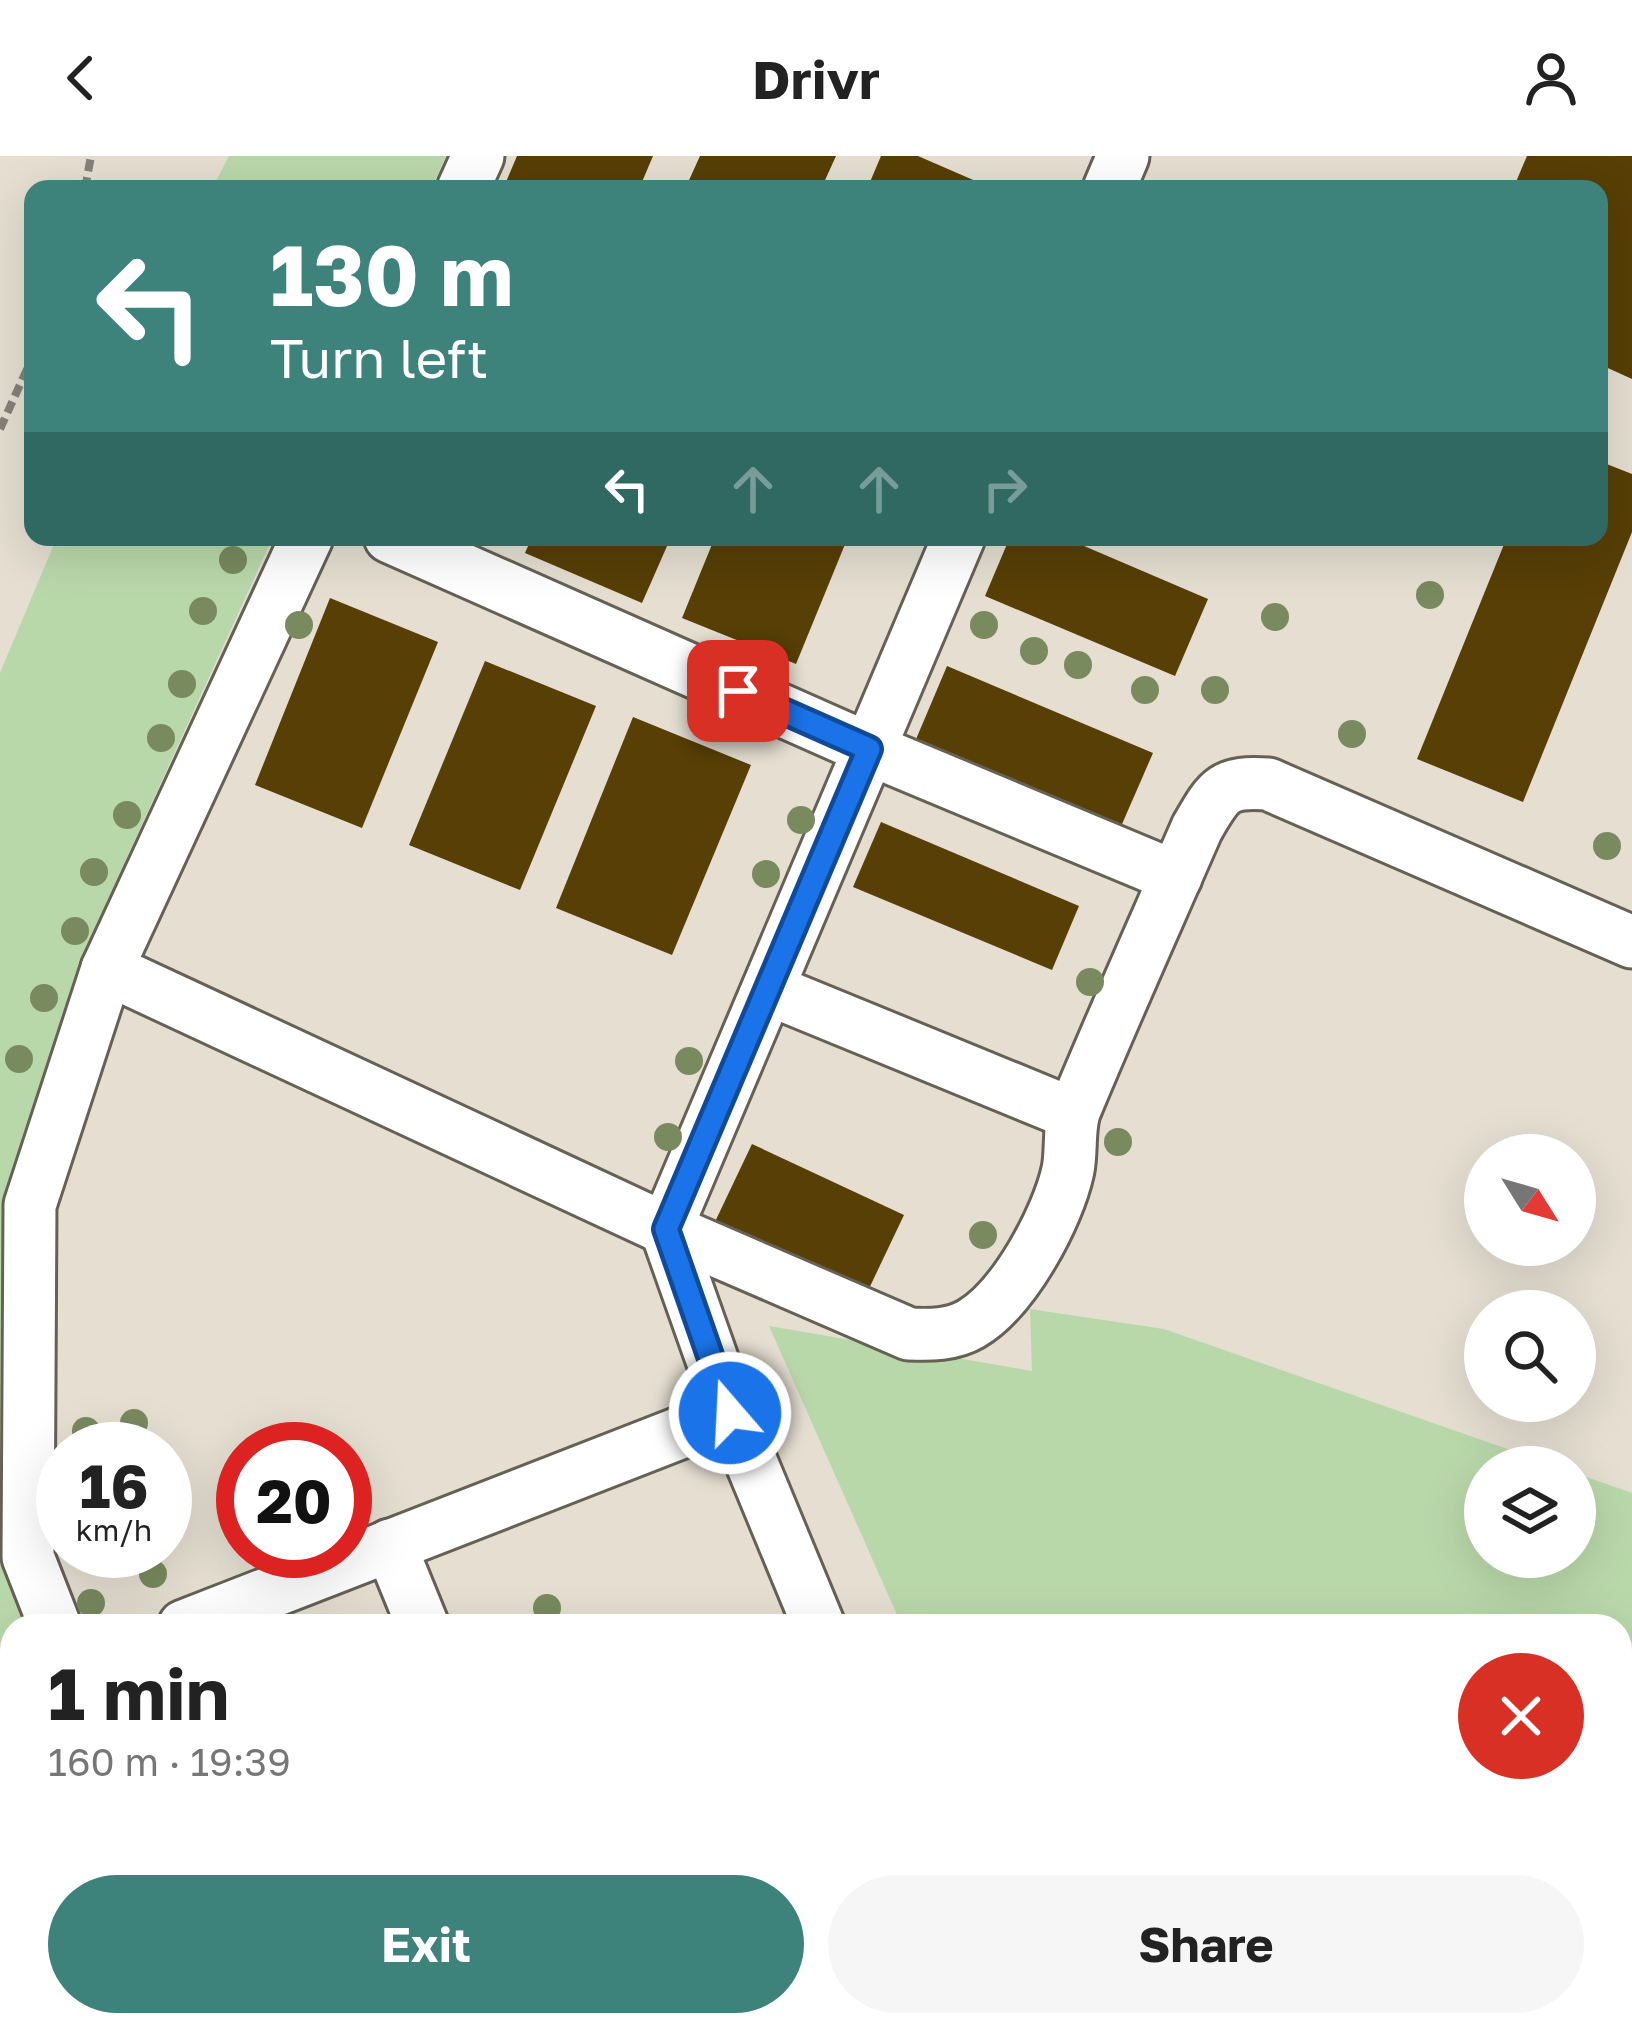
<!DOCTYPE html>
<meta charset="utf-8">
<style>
body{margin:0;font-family:"Golos Text",sans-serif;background:#f6f6f6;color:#222;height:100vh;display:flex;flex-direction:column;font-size:45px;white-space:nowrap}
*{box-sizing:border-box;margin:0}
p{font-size:39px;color:#767676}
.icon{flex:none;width:66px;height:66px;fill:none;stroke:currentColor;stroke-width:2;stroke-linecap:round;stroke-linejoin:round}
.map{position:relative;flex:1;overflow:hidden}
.details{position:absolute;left:0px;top:1458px;width:1632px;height:423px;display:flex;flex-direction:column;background:#fff;border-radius:36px 36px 0 0;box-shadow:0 12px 48px #0002}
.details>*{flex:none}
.hud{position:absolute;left:24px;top:24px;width:1584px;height:366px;border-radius:24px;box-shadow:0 12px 48px #0002;background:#3d837b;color:#fff;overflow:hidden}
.needle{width:78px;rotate:127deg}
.buttons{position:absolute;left:1464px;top:978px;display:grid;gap:24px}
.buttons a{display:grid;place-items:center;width:132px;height:132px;border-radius:50%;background:#fff;box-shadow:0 12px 48px #0002;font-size:60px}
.speed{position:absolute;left:36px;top:1266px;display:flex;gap:24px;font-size:60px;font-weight:700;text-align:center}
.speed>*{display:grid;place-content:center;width:156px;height:156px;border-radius:50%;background:#fff;box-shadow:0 12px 48px #0002;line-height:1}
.speed small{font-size:30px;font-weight:400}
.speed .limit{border:18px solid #d22;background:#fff;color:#111}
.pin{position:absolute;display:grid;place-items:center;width:102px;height:102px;color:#fff;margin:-51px;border-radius:24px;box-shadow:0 6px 18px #0006}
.me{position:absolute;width:132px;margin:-66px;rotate:341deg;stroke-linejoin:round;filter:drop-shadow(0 0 9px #0008)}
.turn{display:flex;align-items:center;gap:42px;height:252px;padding:0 48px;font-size:54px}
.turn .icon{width:156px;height:156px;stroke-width:2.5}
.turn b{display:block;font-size:84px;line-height:102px}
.lanes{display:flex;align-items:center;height:114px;padding:0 48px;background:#0003;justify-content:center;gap:60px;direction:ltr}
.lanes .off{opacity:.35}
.round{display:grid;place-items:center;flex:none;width:126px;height:126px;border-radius:63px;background:#f6f6f6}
.headline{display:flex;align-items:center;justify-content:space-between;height:204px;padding:0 48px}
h1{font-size:72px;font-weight:700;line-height:90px}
.action{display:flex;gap:24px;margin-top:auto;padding:24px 48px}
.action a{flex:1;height:138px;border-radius:72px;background:#3d837b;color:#fff;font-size:48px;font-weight:700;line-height:138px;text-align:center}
.action a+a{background:#f6f6f6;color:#222}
header{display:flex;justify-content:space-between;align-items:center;height:156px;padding:0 48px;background:#fff;font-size:54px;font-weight:700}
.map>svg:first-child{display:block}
</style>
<header><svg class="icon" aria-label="back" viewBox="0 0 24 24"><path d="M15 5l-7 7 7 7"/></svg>Drivr<svg class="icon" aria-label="person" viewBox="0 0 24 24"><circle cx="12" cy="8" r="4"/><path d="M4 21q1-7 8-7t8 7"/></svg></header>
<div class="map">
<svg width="1632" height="1879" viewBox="0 0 1632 1879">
<rect width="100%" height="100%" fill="#e5ded1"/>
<g fill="#b9d8aa">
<polygon points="229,0 446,0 431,33 212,33"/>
<polygon points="57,381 273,381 127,701 14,1048 0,1381 33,1470 12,1470 12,1869 184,1869 188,1879 0,1879 0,517"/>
<polygon points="1030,1153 1164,1173 1559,1311 1485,1311 1485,1401 1575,1401 1575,1317 1632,1337 1632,1879 1083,1879 1078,1869 1620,1869 1620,1470 902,1470 769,1170 1032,1215"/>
</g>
<g fill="#573f05">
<polygon points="517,0 653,0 639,33 503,33"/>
<polygon points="700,0 836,0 821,33 685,33"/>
<polygon points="881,0 918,0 994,33 867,33"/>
<polygon points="1527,0 1632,0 1632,223 1599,208 1599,33 1513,33"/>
<polygon points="1599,305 1632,318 1632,376 1523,646 1417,603 1507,381 1599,381"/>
<polygon points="532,381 671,381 642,447 525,397"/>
<polygon points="715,381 848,381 796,508 682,462"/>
<polygon points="1010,381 1063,381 1208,443 1175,520 985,440"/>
<polygon points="330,442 438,486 362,672 255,629"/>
<polygon points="485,505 596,550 520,734 409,689"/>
<polygon points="947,510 1153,597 1119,675 914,588"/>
<polygon points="633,561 751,609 672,799 556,752"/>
<polygon points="881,666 1079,750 1052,814 853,731"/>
<polygon points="752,988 904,1059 865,1141 713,1070"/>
</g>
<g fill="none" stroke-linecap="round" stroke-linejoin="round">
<g stroke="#666055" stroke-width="57">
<g id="minor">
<polyline points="463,33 478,0"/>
<polyline points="1109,33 1123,0"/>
<polyline points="390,381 869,593 1176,721"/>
<polyline points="107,813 666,1073 959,381"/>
<polyline points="768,833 1073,958"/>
<path d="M666,1073L909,1178C930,1179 952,1179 971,1168C1014,1143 1058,1061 1068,1014C1072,994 1068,969 1076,951C1115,857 1157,764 1197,672C1219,634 1223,625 1268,628L1632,786"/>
<polyline points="666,1073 731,1257 819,1470"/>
<polyline points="390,1389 423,1470"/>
<polyline points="55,1470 28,1401 30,1049 107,813 307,381"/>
<polyline points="184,1470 731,1257"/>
<polyline points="209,1869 212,1879"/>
<polyline points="376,1869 381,1879"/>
<polyline points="585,1869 590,1879"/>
<polyline points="984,1869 989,1879"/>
</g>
</g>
<g stroke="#868178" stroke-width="8" stroke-dasharray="12 6" stroke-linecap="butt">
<polyline points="85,33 91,0"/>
<polyline points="0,273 33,200"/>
</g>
<use href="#minor" stroke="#fff" stroke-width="51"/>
</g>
<g fill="#788a5e">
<circle cx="233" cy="404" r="14"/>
<circle cx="1430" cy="439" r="14"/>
<circle cx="203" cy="455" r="14"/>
<circle cx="1275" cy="461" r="14"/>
<circle cx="299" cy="469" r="14"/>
<circle cx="984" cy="469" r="14"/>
<circle cx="1034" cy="495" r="14"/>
<circle cx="1078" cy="509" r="14"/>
<circle cx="182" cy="528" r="14"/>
<circle cx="1145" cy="534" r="14"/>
<circle cx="1215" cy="534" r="14"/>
<circle cx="1352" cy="578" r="14"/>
<circle cx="161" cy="582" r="14"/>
<circle cx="127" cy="659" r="14"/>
<circle cx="801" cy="664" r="14"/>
<circle cx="1607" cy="690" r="14"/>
<circle cx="94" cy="716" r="14"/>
<circle cx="766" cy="718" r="14"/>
<circle cx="75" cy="775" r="14"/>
<circle cx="1090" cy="826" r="14"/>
<circle cx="44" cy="842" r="14"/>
<circle cx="19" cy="903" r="14"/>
<circle cx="689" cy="905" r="14"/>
<circle cx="668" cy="981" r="14"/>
<circle cx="1118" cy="986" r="14"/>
<circle cx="983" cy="1079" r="14"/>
<circle cx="134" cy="1267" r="14"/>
<circle cx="86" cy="1275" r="14"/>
<circle cx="153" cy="1418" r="14"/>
<circle cx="91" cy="1447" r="14"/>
<circle cx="547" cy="1452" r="14"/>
</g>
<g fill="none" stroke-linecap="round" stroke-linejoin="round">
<g stroke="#114b97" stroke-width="30">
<polyline id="route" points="730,1257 666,1073 869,593 738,535"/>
</g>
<use href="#route" stroke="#1a73e8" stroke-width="21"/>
</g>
</svg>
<div class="buttons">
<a><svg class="needle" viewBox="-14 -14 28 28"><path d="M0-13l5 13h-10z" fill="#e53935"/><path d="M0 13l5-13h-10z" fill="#767676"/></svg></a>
<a><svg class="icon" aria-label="search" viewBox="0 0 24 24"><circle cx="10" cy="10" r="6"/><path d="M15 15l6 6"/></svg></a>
<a><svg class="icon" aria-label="layers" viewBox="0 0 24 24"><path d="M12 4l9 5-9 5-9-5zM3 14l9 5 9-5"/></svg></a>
</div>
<div class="speed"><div>16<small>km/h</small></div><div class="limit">20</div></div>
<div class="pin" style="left:738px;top:535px;background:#d93025"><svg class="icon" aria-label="arrive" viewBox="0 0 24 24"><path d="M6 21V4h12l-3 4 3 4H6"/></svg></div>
<svg class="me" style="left:730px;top:1257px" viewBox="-20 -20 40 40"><circle r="17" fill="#1a73e8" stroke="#fff" stroke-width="3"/><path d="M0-11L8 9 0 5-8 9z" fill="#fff"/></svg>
<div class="hud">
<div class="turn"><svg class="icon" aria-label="left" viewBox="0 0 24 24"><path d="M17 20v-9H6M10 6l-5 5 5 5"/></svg><div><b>130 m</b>Turn left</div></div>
<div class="lanes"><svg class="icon" aria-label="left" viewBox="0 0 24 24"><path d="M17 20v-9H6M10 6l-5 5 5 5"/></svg><svg class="icon off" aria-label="ahead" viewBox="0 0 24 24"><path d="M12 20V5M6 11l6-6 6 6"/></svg><svg class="icon off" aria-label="ahead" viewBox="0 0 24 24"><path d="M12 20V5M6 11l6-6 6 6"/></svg><svg class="icon off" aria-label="right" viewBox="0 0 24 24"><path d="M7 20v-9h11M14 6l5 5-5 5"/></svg></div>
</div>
<section class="details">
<div class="headline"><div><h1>1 min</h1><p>160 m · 19:39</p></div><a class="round" style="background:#d93025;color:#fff"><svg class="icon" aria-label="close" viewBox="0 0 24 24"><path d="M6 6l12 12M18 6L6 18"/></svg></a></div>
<div class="action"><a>Exit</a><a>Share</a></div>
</section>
</div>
